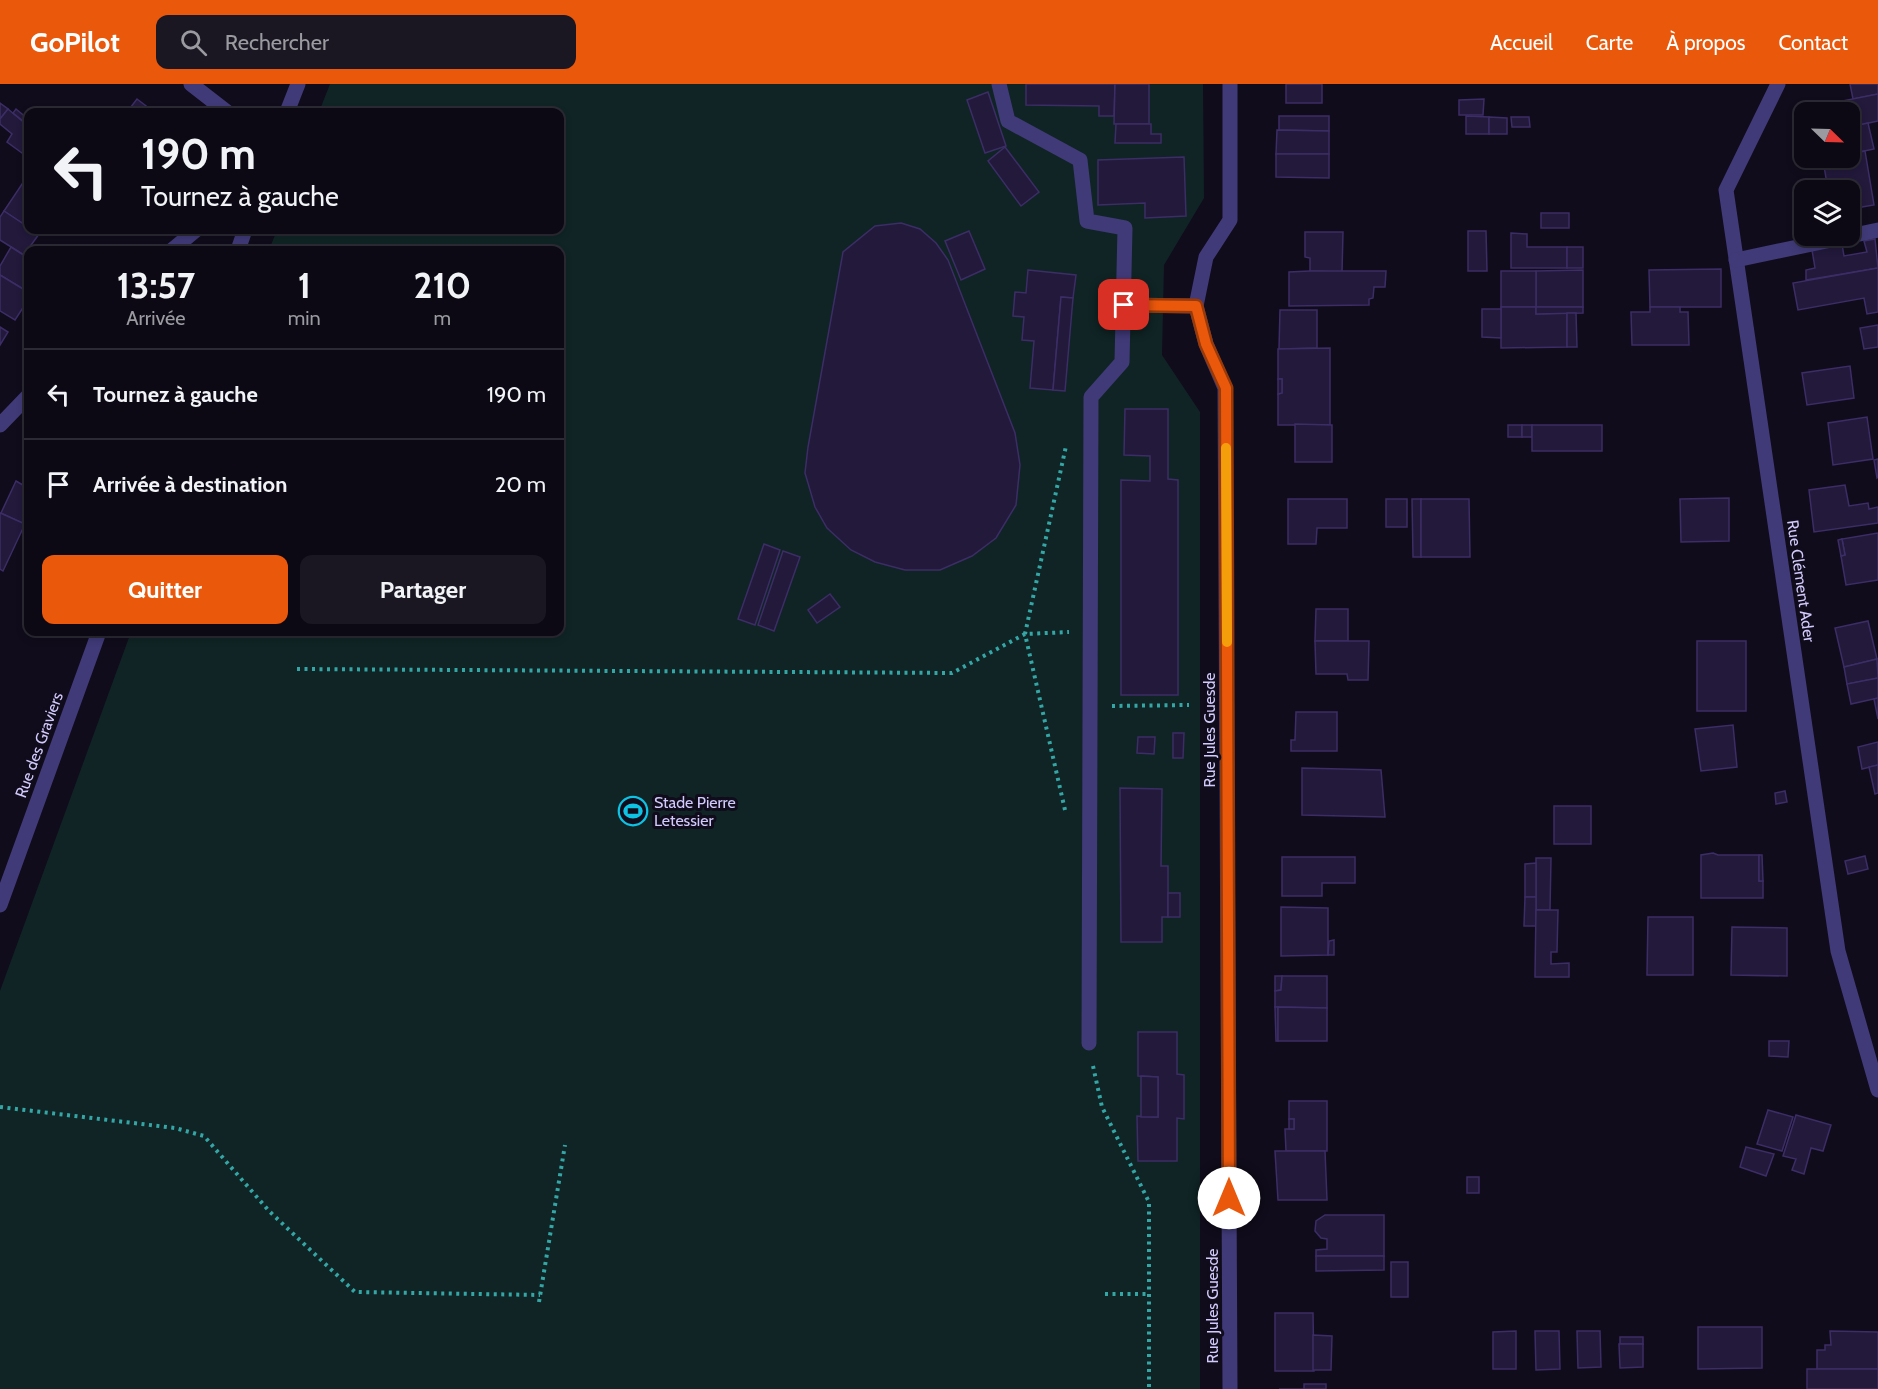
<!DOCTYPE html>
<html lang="fr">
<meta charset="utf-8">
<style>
body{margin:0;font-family:Cabin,sans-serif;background:#1a1722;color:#f1f3f6;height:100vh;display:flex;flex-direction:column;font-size:22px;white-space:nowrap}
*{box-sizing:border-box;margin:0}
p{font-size:20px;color:#9a9aa0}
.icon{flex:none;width:33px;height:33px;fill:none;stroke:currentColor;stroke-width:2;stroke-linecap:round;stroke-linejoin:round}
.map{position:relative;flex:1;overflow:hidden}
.side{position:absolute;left:24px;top:162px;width:540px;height:390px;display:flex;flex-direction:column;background:#0c0914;border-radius:12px;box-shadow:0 3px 9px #0003,0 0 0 2px #2c2a34}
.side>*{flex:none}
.top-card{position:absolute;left:24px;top:24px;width:540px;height:126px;border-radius:12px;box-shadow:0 3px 9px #0003,0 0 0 2px #2c2a34;background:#0c0914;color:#f1f3f6;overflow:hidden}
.needle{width:39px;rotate:113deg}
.buttons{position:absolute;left:1794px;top:18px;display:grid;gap:12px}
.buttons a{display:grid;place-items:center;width:66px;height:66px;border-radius:12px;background:#0c0914;box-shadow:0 3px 9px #0003,0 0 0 2px #2c2a34;font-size:30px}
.pin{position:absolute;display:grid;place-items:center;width:51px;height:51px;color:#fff;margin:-26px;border-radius:12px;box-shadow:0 3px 9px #0006}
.me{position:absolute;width:66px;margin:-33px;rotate:0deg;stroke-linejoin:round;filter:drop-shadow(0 0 4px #0008)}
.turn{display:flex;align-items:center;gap:21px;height:126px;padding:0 18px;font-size:27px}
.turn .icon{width:78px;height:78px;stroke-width:2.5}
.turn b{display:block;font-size:42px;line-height:51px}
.eta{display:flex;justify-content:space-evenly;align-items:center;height:102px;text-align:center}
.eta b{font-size:36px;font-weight:800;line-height:42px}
.action{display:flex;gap:12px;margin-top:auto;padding:12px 18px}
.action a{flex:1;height:69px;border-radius:12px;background:#ea580c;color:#fff;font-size:24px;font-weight:800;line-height:69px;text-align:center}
.action a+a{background:#1a1722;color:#f1f3f6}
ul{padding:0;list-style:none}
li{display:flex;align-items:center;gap:18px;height:90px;padding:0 18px;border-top:2px solid #2c2a34}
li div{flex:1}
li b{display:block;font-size:22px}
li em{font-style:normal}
header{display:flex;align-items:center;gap:36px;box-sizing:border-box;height:84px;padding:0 30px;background:#ea580c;color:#fff}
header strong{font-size:28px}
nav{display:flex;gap:33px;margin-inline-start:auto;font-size:21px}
.search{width:420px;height:54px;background:#1a1722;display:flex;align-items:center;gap:15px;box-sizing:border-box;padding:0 21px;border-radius:12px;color:#9a9aa0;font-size:22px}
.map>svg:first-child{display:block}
</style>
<header>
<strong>GoPilot</strong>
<div class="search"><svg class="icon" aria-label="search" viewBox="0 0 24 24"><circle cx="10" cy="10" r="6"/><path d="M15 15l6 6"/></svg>Rechercher</div>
<nav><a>Accueil</a><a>Carte</a><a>À propos</a><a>Contact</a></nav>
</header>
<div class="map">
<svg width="1878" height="1305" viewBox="0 0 1878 1305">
<rect width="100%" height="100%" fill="#100c1b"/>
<polygon fill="#102425" points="330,0 1203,0 1204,114 1164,181 1162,271 1200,328 1200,1305 0,1305 0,907 131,548 560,548 560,166 269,166 277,146 560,146 560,28 319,28"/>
<g fill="#22193b" stroke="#3c2d66" stroke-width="1.5">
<polygon points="1026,0 1115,0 1114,32 1099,32 1099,22 1026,21"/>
<polygon points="1115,0 1149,0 1149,40 1114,40"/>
<rect x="1286" y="0" width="36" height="19"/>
<polygon points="1850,0 1878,0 1878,10 1853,15"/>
<polygon points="988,8 1006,62 985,69 967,16"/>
<polygon points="1878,10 1878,37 1850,43 1850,28 1834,28 1832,19"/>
<polygon points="137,15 154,28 127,28"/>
<polygon points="1484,15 1483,31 1459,31 1459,16"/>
<polygon points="0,19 8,25 0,35"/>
<polygon points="8,25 28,42 28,60 22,69 7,58 12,50 0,40 0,35"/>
<polygon points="16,25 28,35 27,40 13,29"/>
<polygon points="1279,32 1329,32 1329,47 1279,46"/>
<polygon points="1466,32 1489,33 1489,50 1466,50"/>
<polygon points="1489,33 1507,34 1507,50 1489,50"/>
<polygon points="1511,33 1529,33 1530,43 1512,43"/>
<polygon points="1868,39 1874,65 1850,70 1850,43"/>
<polygon points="1116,40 1151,40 1151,50 1161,50 1161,59 1115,59"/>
<polygon points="1277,46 1329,47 1329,70 1276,70"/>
<polygon points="1005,63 1039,108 1021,122 988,77"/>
<polygon points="1865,67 1874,121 1850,125 1850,106 1828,106 1823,76 1850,74 1850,70"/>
<polygon points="1276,70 1329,70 1329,94 1276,93"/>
<polygon points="1184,73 1186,132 1145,134 1145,119 1098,121 1098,76"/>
<polygon points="22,100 28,105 28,143 4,127"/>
<polygon points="4,127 28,143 28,146 39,150 24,171 0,156 0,133"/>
<rect x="1541" y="129" width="28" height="15"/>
<polygon points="901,139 920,145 936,159 948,176 1015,349 1020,381 1016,421 996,454 972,472 940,486 905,486 875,478 851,466 827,444 815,423 805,389 808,363 843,168 875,142"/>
<polygon points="969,147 985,185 961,196 945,157"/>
<polygon points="1468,147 1486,147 1487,187 1468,187"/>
<polygon points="1305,148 1343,148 1342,188 1310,187 1310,174 1305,173"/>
<polygon points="1511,149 1527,150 1527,163 1567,163 1567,184 1511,184"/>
<polygon points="1875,155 1878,184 1806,196 1806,186 1815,184 1812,166 1842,160 1844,172 1867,168 1864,157"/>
<polygon points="11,163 28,174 28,208 0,191 0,182"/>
<rect x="1567" y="163" width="16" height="21"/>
<polygon points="1878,184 1878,228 1867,230 1864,214 1798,226 1793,199"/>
<polygon points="1721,185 1721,223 1650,223 1649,186"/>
<polygon points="1028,186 1076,191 1073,214 1061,213 1053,306 1030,304 1034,257 1022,256 1024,233 1013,232 1015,208 1026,209"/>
<polygon points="1583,186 1583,223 1536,223 1536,187"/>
<polygon points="1310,187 1386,187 1385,203 1374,203 1373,214 1369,215 1369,221 1289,222 1289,188"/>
<rect x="1501" y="187" width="35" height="36"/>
<polygon points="0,191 28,208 28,216 15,236 0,227"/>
<polygon points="1061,213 1073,214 1065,307 1053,306"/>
<polygon points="1501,223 1536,223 1536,230 1567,229 1567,263 1501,264"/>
<polygon points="1536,223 1583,223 1583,229 1536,230"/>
<polygon points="1650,223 1680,223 1680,228 1688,228 1689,261 1632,261 1631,228 1650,228"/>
<polygon points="1482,225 1501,225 1501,254 1482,253"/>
<polygon points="1280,226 1317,226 1317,264 1279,265"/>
<polygon points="1567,229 1576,229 1577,263 1567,263"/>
<polygon points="1878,241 1878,263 1864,265 1860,244"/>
<polygon points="0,243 8,248 0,261"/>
<polygon points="1330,264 1330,341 1278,341 1278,310 1282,309 1282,295 1278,295 1278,265"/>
<polygon points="1850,282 1854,314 1807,321 1802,289"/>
<polygon points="1278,295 1282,295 1282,309 1278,310"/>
<polygon points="1125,325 1168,325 1168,395 1178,396 1178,611 1121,611 1121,396 1150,397 1150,372 1124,371"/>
<polygon points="1867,333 1873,375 1833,381 1828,339"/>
<polygon points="1295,340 1332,341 1332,378 1295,378"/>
<rect x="1508" y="341" width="14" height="12"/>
<rect x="1522" y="341" width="10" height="12"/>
<rect x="1532" y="341" width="70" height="26"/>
<polygon points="1878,375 1878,393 1877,394 1874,376"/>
<polygon points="16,397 28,404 28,442 1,429"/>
<polygon points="1845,401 1849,422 1868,419 1869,425 1878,423 1878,439 1814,448 1809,406"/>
<polygon points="1729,414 1729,457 1681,458 1680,415"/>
<polygon points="1288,415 1347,415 1347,444 1317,444 1316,460 1288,460"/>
<rect x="1386" y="415" width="21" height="28"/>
<polygon points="1412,415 1421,415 1421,473 1413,473"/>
<polygon points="1421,415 1469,415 1470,473 1421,473"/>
<polygon points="0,429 25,440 3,487 0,485"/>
<polygon points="1878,449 1878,496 1846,501 1841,472 1845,471 1842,455"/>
<polygon points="1842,455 1845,471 1841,472 1838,456"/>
<polygon points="764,460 780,466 755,541 738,535"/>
<polygon points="783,467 800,473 774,547 758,541"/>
<polygon points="830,510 840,523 817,539 808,526"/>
<polygon points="1316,525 1348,525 1348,557 1315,557"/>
<polygon points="1868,537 1877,575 1844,583 1835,544"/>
<polygon points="1315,557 1369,557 1368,596 1348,596 1347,590 1316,590"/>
<rect x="1697" y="557" width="49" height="70"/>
<polygon points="1877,575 1878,594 1847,600 1844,583"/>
<polygon points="1878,594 1878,614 1851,620 1847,600"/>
<polygon points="1878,614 1878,635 1874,615"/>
<polygon points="1296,628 1337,628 1337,667 1291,667 1291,656 1295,656"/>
<polygon points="1733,641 1737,683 1701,687 1695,645"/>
<polygon points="1173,649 1184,649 1183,674 1173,674"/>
<polygon points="1138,653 1155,653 1154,670 1137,669"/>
<polygon points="1878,658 1878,681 1862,685 1858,663"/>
<polygon points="1878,681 1878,709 1875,710 1869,683"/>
<polygon points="1302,684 1381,686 1385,733 1302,731"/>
<polygon points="1120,704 1162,705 1161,782 1168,782 1168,833 1162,833 1162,858 1121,858"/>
<polygon points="1785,707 1787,718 1776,720 1775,709"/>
<rect x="1554" y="722" width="37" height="38"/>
<polygon points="1713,769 1718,771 1759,771 1759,797 1763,797 1763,814 1701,814 1701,771"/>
<polygon points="1759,771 1762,771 1763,797 1759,797"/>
<polygon points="1865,772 1868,785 1848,790 1845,777"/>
<polygon points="1282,773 1355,773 1355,799 1322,799 1322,812 1282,812"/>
<polygon points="1536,774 1551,774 1550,826 1536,826"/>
<polygon points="1536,779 1536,813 1525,813 1525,780"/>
<rect x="1168" y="809" width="12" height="24"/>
<polygon points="1525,813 1536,813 1536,842 1524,842"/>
<polygon points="1281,823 1328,824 1328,871 1281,872"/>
<polygon points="1536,826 1558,826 1557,868 1551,868 1551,880 1569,879 1569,893 1535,893"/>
<polygon points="1648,833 1693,833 1693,891 1647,891"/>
<polygon points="1732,843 1787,844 1787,892 1731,891"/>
<polygon points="1334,856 1334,871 1328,871 1329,857"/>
<polygon points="1275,892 1282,892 1281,906 1275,907"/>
<polygon points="1282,892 1327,892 1327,924 1275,923 1275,907 1281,906"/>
<polygon points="1275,923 1278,923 1278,957 1276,957"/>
<polygon points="1278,923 1327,924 1327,957 1278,957"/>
<polygon points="1138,948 1177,948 1177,990 1184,991 1184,1035 1177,1034 1177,1077 1138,1077 1137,1032 1158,1033 1158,993 1138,992"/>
<polygon points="1769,957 1789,957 1788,973 1769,972"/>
<polygon points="1141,992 1158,993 1158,1033 1141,1033"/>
<polygon points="1289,1017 1327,1017 1327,1067 1286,1067 1285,1045 1294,1045 1294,1035 1289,1035"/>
<polygon points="1768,1026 1793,1033 1782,1067 1757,1060"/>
<polygon points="1796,1031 1831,1041 1823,1067 1811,1064 1804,1090 1792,1086 1796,1075 1783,1072"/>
<rect x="1289" y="1035" width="5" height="10"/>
<polygon points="1746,1063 1774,1070 1766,1092 1740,1083"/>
<polygon points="1275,1067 1325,1067 1327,1116 1278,1116"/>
<rect x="1467" y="1093" width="12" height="16"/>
<polygon points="1325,1131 1384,1131 1384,1172 1316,1172 1316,1166 1327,1165 1327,1155 1321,1154 1315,1147 1316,1137"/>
<polygon points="1316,1172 1384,1172 1384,1186 1316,1187"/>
<rect x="1391" y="1178" width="17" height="35"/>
<polygon points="1275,1229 1313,1229 1314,1287 1275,1287"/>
<polygon points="1698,1243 1762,1243 1762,1284 1698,1285"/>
<polygon points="1516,1247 1516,1285 1493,1285 1493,1248"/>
<polygon points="1535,1247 1559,1247 1560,1285 1536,1286"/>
<polygon points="1577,1247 1600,1247 1601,1283 1578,1284"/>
<polygon points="1830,1247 1878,1248 1878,1285 1817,1285 1817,1266 1825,1266 1825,1261 1831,1261"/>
<polygon points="1313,1251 1332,1252 1331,1286 1313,1286"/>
<rect x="1620" y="1253" width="23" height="7"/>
<polygon points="1619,1260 1643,1260 1643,1283 1620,1284"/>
<rect x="1807" y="1285" width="71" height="20"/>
<polygon points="1304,1300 1326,1300 1326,1305 1279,1305 1304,1305"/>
</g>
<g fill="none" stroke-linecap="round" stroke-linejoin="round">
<g stroke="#34a6a6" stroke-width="4" stroke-dasharray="3 4.5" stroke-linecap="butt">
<polyline points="297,585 952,589 1025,550 1069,548"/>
<polyline points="1112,622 1189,621"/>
<polyline points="1065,726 1025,550 1066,362"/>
<polyline points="1093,982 1102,1023 1149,1118 1149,1305"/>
<polyline points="0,1023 175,1044 204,1052 269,1127 355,1208 540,1211"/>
<polyline points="1105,1210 1149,1210"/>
<polyline points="539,1218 565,1061"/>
</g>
<g stroke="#403a78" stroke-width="15">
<polyline points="191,0 227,28"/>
<polyline points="999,0 1008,37 1080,76 1087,137 1125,144 1122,278 1091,313 1089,959"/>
<polyline points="1230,0 1230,136 1206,173 1196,222 1206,260 1225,304 1230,1305"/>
<polyline points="1778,0 1726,106 1838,867 1878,1006"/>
<polyline points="287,28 298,0"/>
<polyline points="172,166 196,146"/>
<polyline points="238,166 245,146"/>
<polyline points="1736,176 1878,146"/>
<polyline points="1124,221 1196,222"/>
<polyline points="0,341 28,312"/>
<polyline points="0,821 99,548"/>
</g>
</g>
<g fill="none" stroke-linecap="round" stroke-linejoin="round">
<g stroke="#983908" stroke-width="15">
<polyline id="route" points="1124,221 1196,222 1206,260 1226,304 1229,1114"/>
</g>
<use href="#route" stroke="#ea580c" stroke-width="10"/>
<polyline stroke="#f59e0b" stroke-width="10" points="1226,364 1227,558"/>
</g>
<defs>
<g id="stadium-ring" transform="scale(1.5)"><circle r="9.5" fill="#100c1b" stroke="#0ec2e4" stroke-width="1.5"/><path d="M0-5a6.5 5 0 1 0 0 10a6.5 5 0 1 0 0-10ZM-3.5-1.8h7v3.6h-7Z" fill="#0ec2e4"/></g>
</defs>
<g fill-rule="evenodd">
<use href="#stadium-ring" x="633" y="727"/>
</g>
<g text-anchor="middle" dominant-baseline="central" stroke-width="6" stroke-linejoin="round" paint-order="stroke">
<g font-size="16" fill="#d2cafc" stroke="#100c1b">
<text transform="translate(1801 497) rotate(82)">Rue Clément Ader</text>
<text transform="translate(1209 646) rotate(-90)">Rue Jules Guesde</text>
<text transform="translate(39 661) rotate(-70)">Rue des Graviers</text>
<text transform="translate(1212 1222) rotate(-90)">Rue Jules Guesde</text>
</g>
<g font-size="16" fill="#d2cafc" stroke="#100c1b" text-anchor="start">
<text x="654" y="718">Stade Pierre<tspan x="654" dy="18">Letessier</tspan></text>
</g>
</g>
</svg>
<div class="buttons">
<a><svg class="needle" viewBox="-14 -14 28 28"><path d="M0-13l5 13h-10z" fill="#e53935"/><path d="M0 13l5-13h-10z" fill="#9a9aa0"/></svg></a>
<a><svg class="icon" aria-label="layers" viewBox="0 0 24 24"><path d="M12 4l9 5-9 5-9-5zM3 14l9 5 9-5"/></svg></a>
</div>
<div class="pin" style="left:1124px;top:221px;background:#d93025"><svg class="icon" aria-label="arrive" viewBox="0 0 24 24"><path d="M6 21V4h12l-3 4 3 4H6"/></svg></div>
<svg class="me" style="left:1229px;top:1114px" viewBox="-20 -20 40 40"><circle r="19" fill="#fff"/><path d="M0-13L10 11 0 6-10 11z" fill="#ea580c"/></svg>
<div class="top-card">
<div class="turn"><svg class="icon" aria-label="left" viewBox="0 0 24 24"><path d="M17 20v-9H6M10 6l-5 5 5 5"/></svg><div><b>190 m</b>Tournez à gauche</div></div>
</div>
<section class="side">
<div class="eta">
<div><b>13:57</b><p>Arrivée</p></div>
<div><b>1</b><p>min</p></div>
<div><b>210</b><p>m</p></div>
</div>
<ul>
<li><svg class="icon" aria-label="left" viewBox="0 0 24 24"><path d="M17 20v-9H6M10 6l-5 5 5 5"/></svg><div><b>Tournez à gauche</b></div><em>190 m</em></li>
<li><svg class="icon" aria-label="arrive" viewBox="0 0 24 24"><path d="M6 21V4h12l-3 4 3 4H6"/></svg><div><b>Arrivée à destination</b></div><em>20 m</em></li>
</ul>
<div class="action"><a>Quitter</a><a>Partager</a></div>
</section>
</div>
